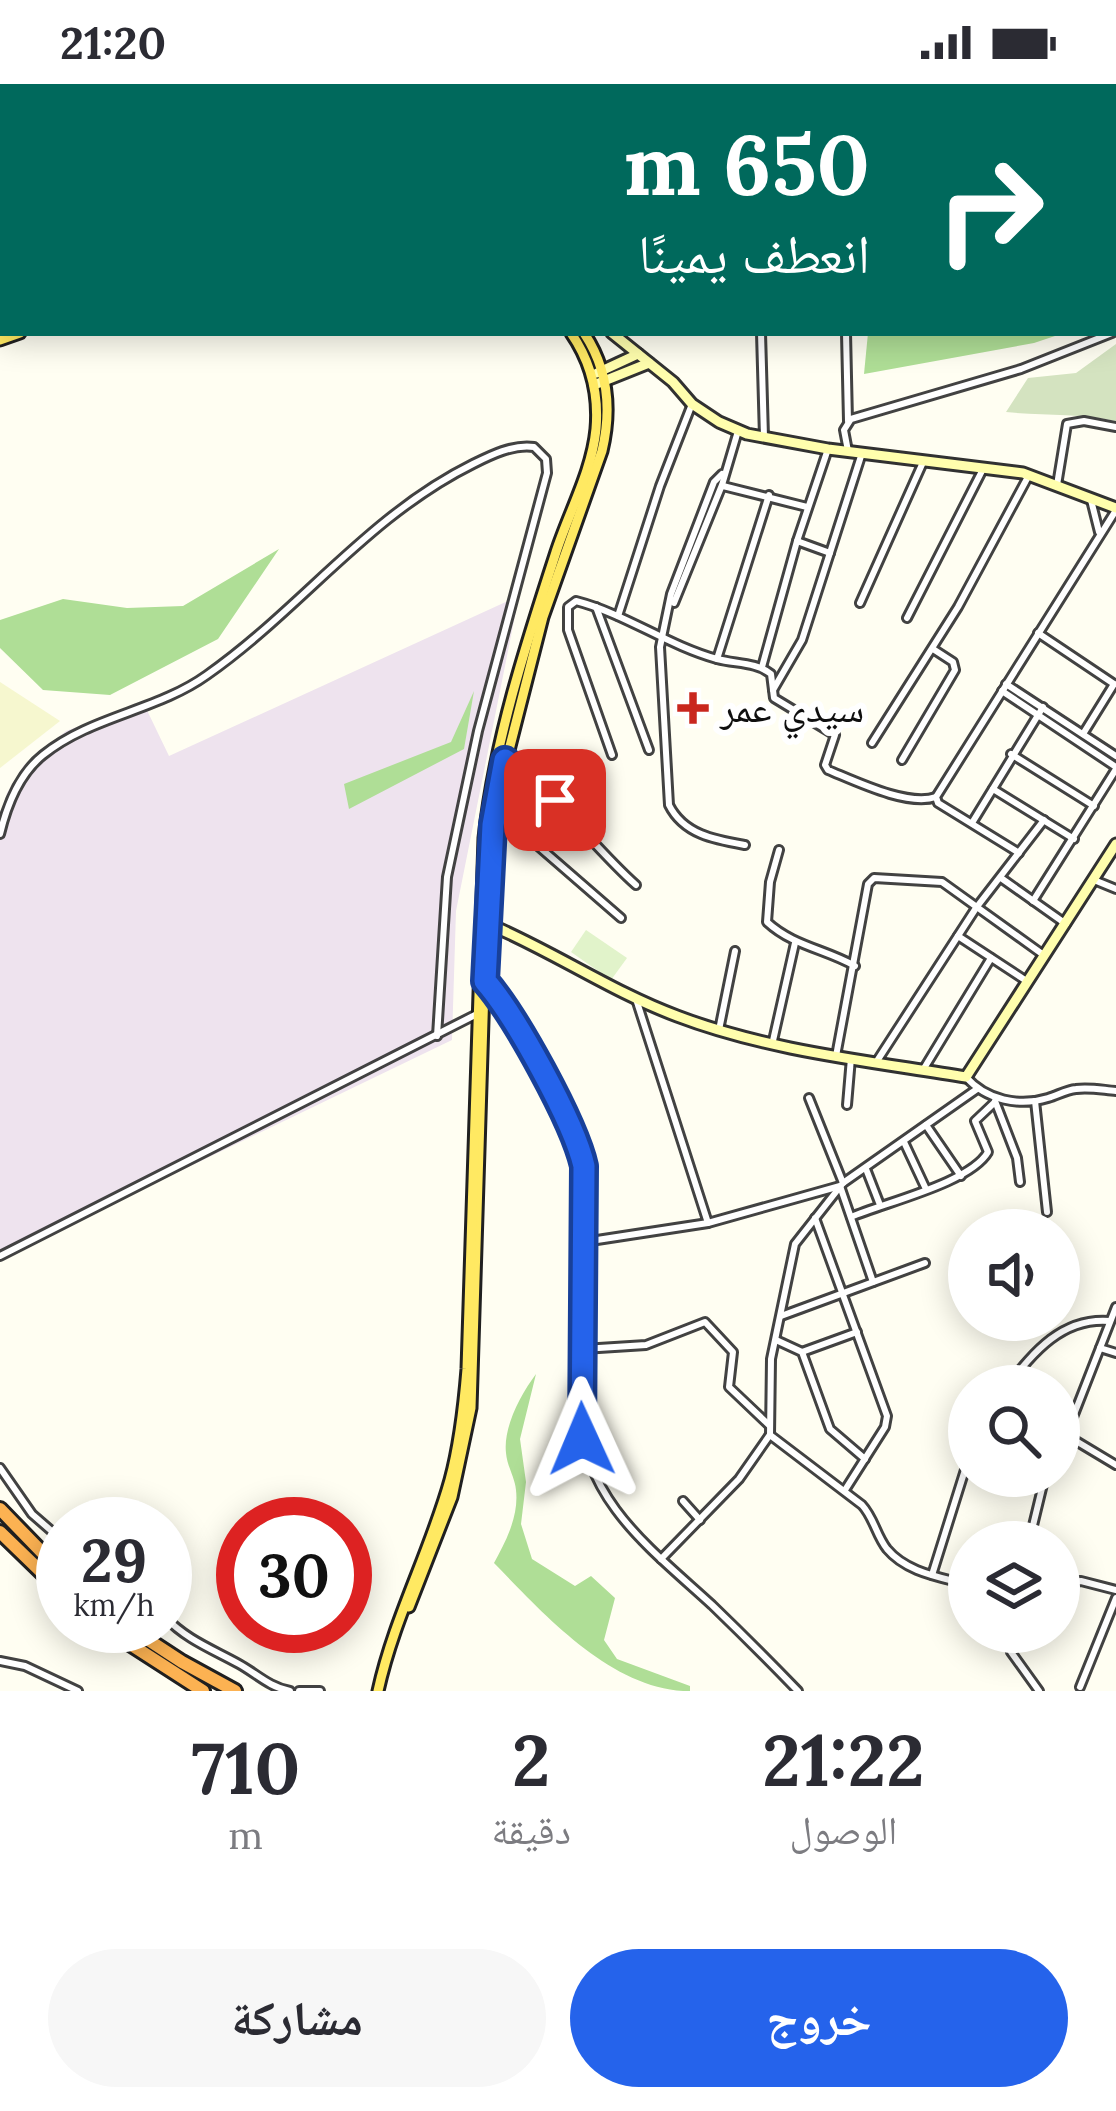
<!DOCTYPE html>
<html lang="ar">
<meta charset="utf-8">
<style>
body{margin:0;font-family:Lora,"Noto Naskh Arabic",serif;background:#f7f7f7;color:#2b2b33;direction:rtl;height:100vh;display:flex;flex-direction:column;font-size:45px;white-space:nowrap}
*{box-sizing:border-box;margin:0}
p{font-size:39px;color:#7c7c81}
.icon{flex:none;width:66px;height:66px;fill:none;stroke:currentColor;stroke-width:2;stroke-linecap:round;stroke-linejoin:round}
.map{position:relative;height:1607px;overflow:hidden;direction:ltr}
.details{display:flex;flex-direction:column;background:#fff;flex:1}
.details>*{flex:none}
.banner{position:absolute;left:0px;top:0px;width:1116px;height:252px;box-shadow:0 6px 30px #0003;direction:rtl;background:#00695c;color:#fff;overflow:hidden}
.fabs{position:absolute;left:948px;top:1125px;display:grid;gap:24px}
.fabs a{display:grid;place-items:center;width:132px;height:132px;border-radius:50%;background:#fff;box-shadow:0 6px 30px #0003;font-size:60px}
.speed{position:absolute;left:36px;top:1413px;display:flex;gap:24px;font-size:60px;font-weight:700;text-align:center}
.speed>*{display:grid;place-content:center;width:156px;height:156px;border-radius:50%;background:#fff;box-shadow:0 6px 30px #0003;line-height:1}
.speed small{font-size:30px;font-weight:400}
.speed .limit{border:18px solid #d22;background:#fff;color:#111}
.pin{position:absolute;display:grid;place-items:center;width:102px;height:102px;color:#fff;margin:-51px;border-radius:24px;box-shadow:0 6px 18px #0006}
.me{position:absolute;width:132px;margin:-66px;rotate:359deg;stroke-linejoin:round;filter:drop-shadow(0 0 9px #0008)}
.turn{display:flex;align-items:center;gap:42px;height:252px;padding:0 48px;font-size:54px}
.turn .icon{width:156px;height:156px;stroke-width:2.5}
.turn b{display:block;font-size:84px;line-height:102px}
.eta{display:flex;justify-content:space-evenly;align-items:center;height:204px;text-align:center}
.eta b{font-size:72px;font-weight:700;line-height:84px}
.cta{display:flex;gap:24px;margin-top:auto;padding:24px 48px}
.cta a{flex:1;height:138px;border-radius:72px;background:#2563eb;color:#fff;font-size:48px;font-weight:700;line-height:138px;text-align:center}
.cta a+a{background:#f7f7f7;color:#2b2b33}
.status{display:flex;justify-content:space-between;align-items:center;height:84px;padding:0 60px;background:#fff;direction:ltr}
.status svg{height:33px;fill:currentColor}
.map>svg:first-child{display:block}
</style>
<div class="status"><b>21:20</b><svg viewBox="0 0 49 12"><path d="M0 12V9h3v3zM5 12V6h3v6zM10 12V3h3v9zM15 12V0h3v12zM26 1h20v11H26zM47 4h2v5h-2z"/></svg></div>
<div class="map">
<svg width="1116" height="1607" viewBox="0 0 1116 1607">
<rect width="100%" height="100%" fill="#fffef2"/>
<polygon fill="#eee3ee" points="519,512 456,827 452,956 0,1174 0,733 7,709 24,681 66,647 143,618 169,672"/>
<polygon fill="#f6f7cf" points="0,598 60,637 0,684"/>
<g fill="#afde96">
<polygon points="642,0 1116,0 1116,232 1113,233 1113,3"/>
<polygon points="868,249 1064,249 1034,259 864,290"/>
<polygon points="279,465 218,555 110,611 43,606 0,564 0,536 63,515 127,524 183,522"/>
<polygon points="474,607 464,665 349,725 344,700 451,658"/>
<path d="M536,1290L520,1355L526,1398L521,1440L532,1475L575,1502L591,1492L615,1514L604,1556L617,1575L690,1602V1607C612,1607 544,1530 494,1479C506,1457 519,1432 516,1406C515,1394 507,1382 506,1369C503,1343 521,1310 536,1290Z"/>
</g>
<path fill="#d4e3c0" d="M1116,260V337C1079,329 1044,332 1006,328L1028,294L1076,289Z"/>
<polygon fill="#e1f3ca" points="586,846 627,874 611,896 571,868"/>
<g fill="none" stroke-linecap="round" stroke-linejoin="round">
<g stroke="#424242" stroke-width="12">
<g id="street">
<polyline points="953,3 955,0"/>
<polyline points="761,249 764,353"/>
<polyline points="846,249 848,337"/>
<polyline points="848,367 844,346 851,335 1021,285 1112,249"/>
<path d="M722,390L714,398L671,510L660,563L669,721C684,751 716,756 745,761"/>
<polyline points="1057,401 1067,340 1084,337 1116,343"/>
<polyline points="723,402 807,423"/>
<polyline points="1091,416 1099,448"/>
<polyline points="797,457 830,469"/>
<polyline points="674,519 722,401 738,347"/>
<polyline points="860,519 924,376"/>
<polyline points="596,523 649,666"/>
<polyline points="618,532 660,402 692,320"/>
<polyline points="907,534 983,385"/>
<polyline points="1038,549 1114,600"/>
<polyline points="717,575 769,411"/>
<polyline points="762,583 797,457 828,365"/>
<polyline points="1006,600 1116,672"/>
<polyline points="773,606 802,556 862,369"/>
<polyline points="1002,607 1116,683"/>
<polyline points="1083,650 1114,600"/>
<polyline points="872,659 958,523 1029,391"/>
<polyline points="1011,670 1094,722"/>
<path d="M612,671L568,546V523L576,517C626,530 667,561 717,575C736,580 756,578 771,590L774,614L835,651L825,681L828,686C855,697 908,723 936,713"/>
<path d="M505,676C556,709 591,761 636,801"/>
<polyline points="902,676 955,586 953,578 933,565"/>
<polyline points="993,705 1074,755"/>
<polyline points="547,708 523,739 522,748 621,834"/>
<polyline points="972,739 1043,623"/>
<path d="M0,750C7,721 19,690 43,671C91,632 157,627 207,591C301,525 368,432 473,380C491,371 513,360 534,363L546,375L547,389L478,647L447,793L437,952"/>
<path d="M779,766L770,798L767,838C793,862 825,865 855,882"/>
<polyline points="1019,769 938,719 936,713 1116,426"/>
<polyline points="1001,794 1066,840"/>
<polyline points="1094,796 1116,805"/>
<polyline points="1033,817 1116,685"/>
<polyline points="958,852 1028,898"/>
<path d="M485,897C515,931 574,1038 584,1082L580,1328C584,1417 651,1465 712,1521C741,1549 770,1578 798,1607"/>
<polyline points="636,915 708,1139"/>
<polyline points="719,946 735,867"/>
<polyline points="772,961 795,859"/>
<polyline points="836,972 868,800 874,794 942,798 1045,872"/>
<polyline points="877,977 976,824 1044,736"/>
<polyline points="923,986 991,874"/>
<path d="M966,993C986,1016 1019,1023 1048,1014C1058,1011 1066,1006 1076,1005C1089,1003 1103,1006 1116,1007"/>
<polyline points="809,1014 843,1099"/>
<polyline points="995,1017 1017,1074 1020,1098"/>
<polyline points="1035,1017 1047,1128"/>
<polyline points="847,1021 851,974"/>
<polyline points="926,1041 961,1092"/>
<polyline points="904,1058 925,1103"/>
<polyline points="866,1085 880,1121"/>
<path d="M851,1133C886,1118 970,1099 988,1068L975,1037L995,1018"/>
<polyline points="815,1134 887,1332 885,1343 845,1406"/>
<polyline points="584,1158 708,1139 840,1102 873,1198"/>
<polyline points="0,1172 477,930"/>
<polyline points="1116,1223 1066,1351 1116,1381"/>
<polyline points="781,1232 925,1179"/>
<polyline points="776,1256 802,1268 830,1345 865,1375"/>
<polyline points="1100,1264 1116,1269"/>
<polyline points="583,1265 646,1261 705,1238 733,1268 729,1303 769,1341"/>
<polyline points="802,1268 857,1248"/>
<path d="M1007,1302C1034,1268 1062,1233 1110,1237"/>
<polyline points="1059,1364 1066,1351"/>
<polyline points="0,1384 32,1430 63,1457"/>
<polyline points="683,1417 700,1436"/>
<polyline points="1029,1458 1045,1392"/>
<polyline points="661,1475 739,1395 769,1352"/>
<polyline points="932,1491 969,1373"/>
<polyline points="1059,1498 1081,1497 1116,1506"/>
<path d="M969,1501C941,1493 907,1489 887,1465C876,1451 874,1434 862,1421L770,1351L771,1275L795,1160L843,1099L977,1005"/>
<path d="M165,1533C187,1556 212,1565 239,1580C257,1590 269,1603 290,1607"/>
<polyline points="1007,1548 1011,1568 1039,1607"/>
<polyline points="0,1577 25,1582 78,1607"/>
<polyline points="1080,1603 1116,1514"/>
<polyline points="299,1607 320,1607"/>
</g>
</g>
<g stroke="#313131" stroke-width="15">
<g id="secondary">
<polyline points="612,249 673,298 692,320 719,338 747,350 828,365 1023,389 1116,424"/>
<polyline points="597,289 638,270"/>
<polyline points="594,301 649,279"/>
<path d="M486,839C551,866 610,907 677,932C769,967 869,977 966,993L1116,760"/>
</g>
</g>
<g stroke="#202020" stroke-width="15">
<g id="primary">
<polyline points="0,256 20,249"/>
<path d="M409,1523L452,1413L471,1324L486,839L496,717L543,533L602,367C612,325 608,285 584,249"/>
<path d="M378,1607C394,1534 430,1468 450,1396C460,1359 464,1322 467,1285L484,754C494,658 526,560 556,468C569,428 592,387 596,345C599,310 591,278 571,249"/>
</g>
</g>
<g stroke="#202020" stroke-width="18">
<g id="highway">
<polyline points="0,1425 63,1490"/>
<polyline points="0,1448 63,1509"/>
<polyline points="102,1542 203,1607"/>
<polyline points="127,1542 182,1578 235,1607"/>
</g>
</g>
<use href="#street" stroke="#fff" stroke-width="6"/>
<use href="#secondary" stroke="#fffead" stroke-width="9"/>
<use href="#primary" stroke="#ffe962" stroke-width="9"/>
<use href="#highway" stroke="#fcb252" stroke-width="12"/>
</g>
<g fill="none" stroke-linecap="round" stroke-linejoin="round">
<g stroke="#184099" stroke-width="30">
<path id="route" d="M555,716L505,676L493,741L485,897C515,931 574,1038 584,1082L582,1355"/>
</g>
<use href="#route" stroke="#2563eb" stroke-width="21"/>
</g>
<path fill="#c9271e" stroke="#fff" stroke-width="4.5" d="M687 606h12v12h12v12h-12v12h-12v-12h-12v-12h12z"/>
<g text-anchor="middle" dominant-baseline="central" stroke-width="12" stroke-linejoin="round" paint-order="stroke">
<g font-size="39" fill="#0f0f0f" stroke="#fff" text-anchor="start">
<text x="720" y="624">سيدي عمر</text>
</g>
</g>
</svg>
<div class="fabs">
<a><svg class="icon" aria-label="sound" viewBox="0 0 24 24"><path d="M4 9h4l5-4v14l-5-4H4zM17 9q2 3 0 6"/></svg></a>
<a><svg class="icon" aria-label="search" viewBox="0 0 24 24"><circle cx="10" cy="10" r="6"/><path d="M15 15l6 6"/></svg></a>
<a><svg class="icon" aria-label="layers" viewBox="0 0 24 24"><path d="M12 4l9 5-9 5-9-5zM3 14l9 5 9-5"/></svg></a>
</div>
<div class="speed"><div>29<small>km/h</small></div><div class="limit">30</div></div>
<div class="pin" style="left:555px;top:716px;background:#d93025"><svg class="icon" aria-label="arrive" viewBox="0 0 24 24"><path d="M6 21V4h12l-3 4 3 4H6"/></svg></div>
<svg class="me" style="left:582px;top:1355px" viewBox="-20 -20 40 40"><path d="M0-17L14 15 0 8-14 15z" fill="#2563eb" stroke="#fff" stroke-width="4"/></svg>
<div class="banner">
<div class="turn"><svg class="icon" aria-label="right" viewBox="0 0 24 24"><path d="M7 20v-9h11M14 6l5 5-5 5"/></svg><div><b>650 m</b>انعطف يمينًا</div></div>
</div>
</div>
<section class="details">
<div class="eta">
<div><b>21:22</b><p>الوصول</p></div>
<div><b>2</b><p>دقيقة</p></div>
<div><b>710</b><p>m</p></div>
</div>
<div class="cta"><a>خروج</a><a>مشاركة</a></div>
</section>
